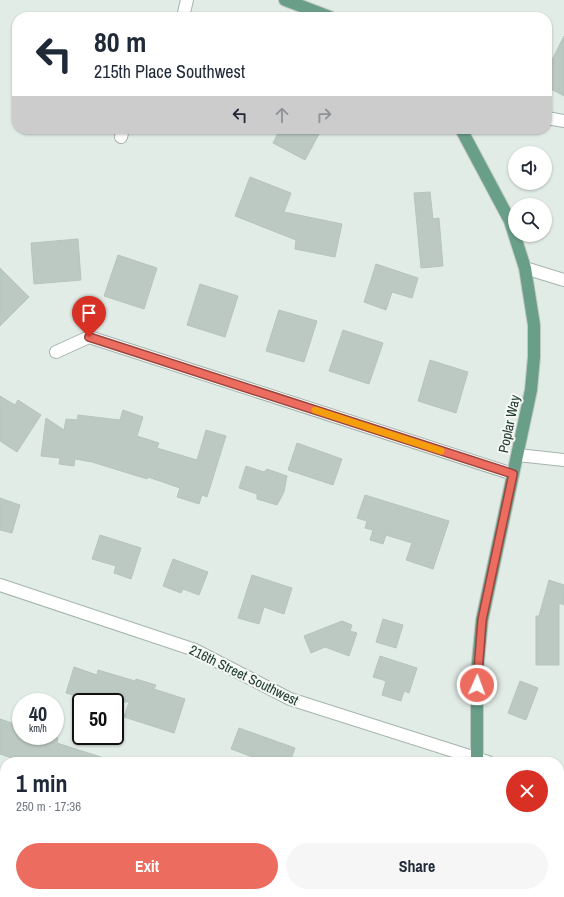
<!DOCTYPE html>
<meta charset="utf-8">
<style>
body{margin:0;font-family:"Archivo Narrow",sans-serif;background:#f6f6f7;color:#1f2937;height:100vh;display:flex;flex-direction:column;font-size:15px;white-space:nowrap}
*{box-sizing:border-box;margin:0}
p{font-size:13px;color:#747a83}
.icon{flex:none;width:22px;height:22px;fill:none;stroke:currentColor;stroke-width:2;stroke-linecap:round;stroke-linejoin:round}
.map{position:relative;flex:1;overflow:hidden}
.details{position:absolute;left:0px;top:757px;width:564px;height:140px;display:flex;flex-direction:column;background:#fff;border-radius:16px 16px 0 0;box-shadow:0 1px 3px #0004}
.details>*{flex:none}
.banner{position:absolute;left:12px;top:12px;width:540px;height:122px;border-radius:16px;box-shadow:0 1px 3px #0004;background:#fff;color:#1f2937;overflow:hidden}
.tools{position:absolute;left:508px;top:146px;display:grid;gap:8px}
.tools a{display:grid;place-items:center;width:44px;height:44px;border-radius:50%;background:#fff;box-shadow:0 1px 3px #0004;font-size:20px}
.speed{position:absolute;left:12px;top:693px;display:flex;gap:8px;font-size:20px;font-weight:700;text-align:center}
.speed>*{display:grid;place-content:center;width:52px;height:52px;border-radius:50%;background:#fff;box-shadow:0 1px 3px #0004;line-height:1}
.speed small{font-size:10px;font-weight:400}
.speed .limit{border:2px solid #111;border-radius:6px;background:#fff;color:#111}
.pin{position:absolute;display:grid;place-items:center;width:34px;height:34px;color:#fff;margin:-41px -17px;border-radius:50% 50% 50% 0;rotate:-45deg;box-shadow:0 0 4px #0007}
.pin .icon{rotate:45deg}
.me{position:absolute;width:44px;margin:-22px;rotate:2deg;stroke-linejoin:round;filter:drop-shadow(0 0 3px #0008)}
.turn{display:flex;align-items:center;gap:14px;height:84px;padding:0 16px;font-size:18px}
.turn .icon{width:52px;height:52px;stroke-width:2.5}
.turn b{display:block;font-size:28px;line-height:34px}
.lanes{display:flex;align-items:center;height:38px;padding:0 16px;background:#0003;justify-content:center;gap:20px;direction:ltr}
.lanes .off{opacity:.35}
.round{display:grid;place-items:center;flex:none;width:42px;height:42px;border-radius:21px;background:#f6f6f7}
.summary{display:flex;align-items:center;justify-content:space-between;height:68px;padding:0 16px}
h1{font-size:24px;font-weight:700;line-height:30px}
.cta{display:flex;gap:8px;margin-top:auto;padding:8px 16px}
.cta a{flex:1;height:46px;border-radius:24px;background:#ec6d60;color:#fff;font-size:16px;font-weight:700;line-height:46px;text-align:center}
.cta a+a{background:#f6f6f7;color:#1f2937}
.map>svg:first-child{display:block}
</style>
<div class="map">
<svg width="564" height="897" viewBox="0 0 564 897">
<rect width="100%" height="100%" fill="#e2ece6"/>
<g fill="#bbc9c2" stroke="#b5c5bc">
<polygon points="564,36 564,96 547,87 547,70"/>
<polygon points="280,129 310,129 319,134 305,160 273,143"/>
<polygon points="250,177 291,193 284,212 342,224 335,257 295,249 296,240 235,216"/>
<polygon points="430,192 433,219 439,218 443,266 421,268 414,193"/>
<polygon points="78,239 81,280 34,284 31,243"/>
<polygon points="118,255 157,268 144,309 104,296"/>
<polygon points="376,264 418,278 412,298 392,292 386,310 364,302"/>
<polygon points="0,268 29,297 0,326"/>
<polygon points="200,284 238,296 225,337 187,325"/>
<polygon points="279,310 317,321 304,362 266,351"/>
<polygon points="343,330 383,343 369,384 329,371"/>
<polygon points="430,360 468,372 456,413 418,401"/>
<polygon points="0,396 15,405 18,400 41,415 17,452 0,441"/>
<polygon points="123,410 143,417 137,436 159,443 157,448 197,460 206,430 226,436 207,497 202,495 199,504 177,497 180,488 148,477 147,479 92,462 75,459 74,466 59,464 60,458 41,456 46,418 64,430 66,419 77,420 78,415 120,420"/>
<polygon points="297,443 342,459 333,485 288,470"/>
<polygon points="246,466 264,472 267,469 287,476 284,492 277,505 257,499 257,494 239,488"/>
<polygon points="365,495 449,521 433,569 406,560 412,543 386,535 383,544 370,540 373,530 365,528 367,521 357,518"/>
<polygon points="0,498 20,505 12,533 0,530"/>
<polygon points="100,535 141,548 131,579 114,573 116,566 92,559"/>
<polygon points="173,559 208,572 199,595 183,589 181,593 163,586"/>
<polygon points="252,575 292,588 284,614 264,607 259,624 238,618"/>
<polygon points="549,580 564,585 564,605 559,603 559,665 536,665 536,616 539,616"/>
<polygon points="383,619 403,625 396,648 376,642"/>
<polygon points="342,621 352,625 350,631 357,633 349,656 325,647 311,653 304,636"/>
<polygon points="380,656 417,668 409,693 404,691 401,701 382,695 386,681 373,677"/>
<polygon points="74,667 97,675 98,670 135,681 136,679 156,685 154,689 185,699 174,733 124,717 129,702 96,702 66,693"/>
<polygon points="520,681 538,688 526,720 508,713"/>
<polygon points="0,719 21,726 21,736 51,736 58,738 57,743 107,759 107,762 24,762 0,754"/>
<polygon points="239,728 295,748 290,762 266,762 231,749"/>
</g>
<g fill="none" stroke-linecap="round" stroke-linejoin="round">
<g stroke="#a5b4ac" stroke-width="14">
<g id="minor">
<polyline points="183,17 187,0"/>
<polyline points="547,118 564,121"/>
<polyline points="121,137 123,129"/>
<polyline points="525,268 564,280"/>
<polyline points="56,352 89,337 513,474"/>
<polyline points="518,455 564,460"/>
<polyline points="0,585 195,650 290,699 488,762"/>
<polyline points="559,784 564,786"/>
<polyline points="0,808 5,809"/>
<polyline points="265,892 280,897"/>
</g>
</g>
<g stroke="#c1c8c6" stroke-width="14">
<g id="major">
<polyline points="285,0 330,17"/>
<polyline points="461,129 510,221 525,268 534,325 534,357 531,390 482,620 477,672 477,762"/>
<polyline points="489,892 489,897"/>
</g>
</g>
<use href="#minor" stroke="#fff" stroke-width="12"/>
<use href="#major" stroke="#699f89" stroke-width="12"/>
</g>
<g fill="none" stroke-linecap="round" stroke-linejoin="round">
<g stroke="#99473e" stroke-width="10">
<polyline id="route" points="89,337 513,474 482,620 477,685"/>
</g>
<use href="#route" stroke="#ec6d60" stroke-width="7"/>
<polyline stroke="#f59e0b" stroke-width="7" points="315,410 441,451"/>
</g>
<g text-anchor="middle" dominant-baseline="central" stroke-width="4" stroke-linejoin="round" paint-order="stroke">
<g font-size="14" fill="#233c32" stroke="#f3f8f5">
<text transform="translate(509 424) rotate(-78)">Poplar Way</text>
<text transform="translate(244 675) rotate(26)">216th Street Southwest</text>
</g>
</g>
</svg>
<div class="tools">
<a><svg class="icon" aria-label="sound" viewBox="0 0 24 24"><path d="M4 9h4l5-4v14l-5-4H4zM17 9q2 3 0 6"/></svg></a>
<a><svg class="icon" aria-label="search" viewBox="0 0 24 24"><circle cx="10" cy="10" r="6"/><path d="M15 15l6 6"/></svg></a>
</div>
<div class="speed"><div>40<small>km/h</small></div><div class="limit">50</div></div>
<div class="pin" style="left:89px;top:337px;background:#d93025"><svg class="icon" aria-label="arrive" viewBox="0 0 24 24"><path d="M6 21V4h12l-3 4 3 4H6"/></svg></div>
<svg class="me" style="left:477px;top:685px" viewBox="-20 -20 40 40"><circle r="17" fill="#ec6d60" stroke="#fff" stroke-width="3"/><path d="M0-11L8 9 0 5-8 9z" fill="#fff"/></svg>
<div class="banner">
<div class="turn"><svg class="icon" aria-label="left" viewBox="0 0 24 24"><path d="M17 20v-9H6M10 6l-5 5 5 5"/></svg><div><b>80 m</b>215th Place Southwest</div></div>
<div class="lanes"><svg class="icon" aria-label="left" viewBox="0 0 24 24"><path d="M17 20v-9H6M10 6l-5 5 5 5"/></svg><svg class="icon off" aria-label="ahead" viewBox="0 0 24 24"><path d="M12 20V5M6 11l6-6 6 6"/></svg><svg class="icon off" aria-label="right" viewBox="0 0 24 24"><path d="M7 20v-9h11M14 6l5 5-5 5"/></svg></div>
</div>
<section class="details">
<div class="summary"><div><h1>1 min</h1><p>250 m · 17:36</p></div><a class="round" style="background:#d93025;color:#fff"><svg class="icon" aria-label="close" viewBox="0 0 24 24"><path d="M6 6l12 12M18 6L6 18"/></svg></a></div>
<div class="cta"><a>Exit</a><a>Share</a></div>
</section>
</div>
